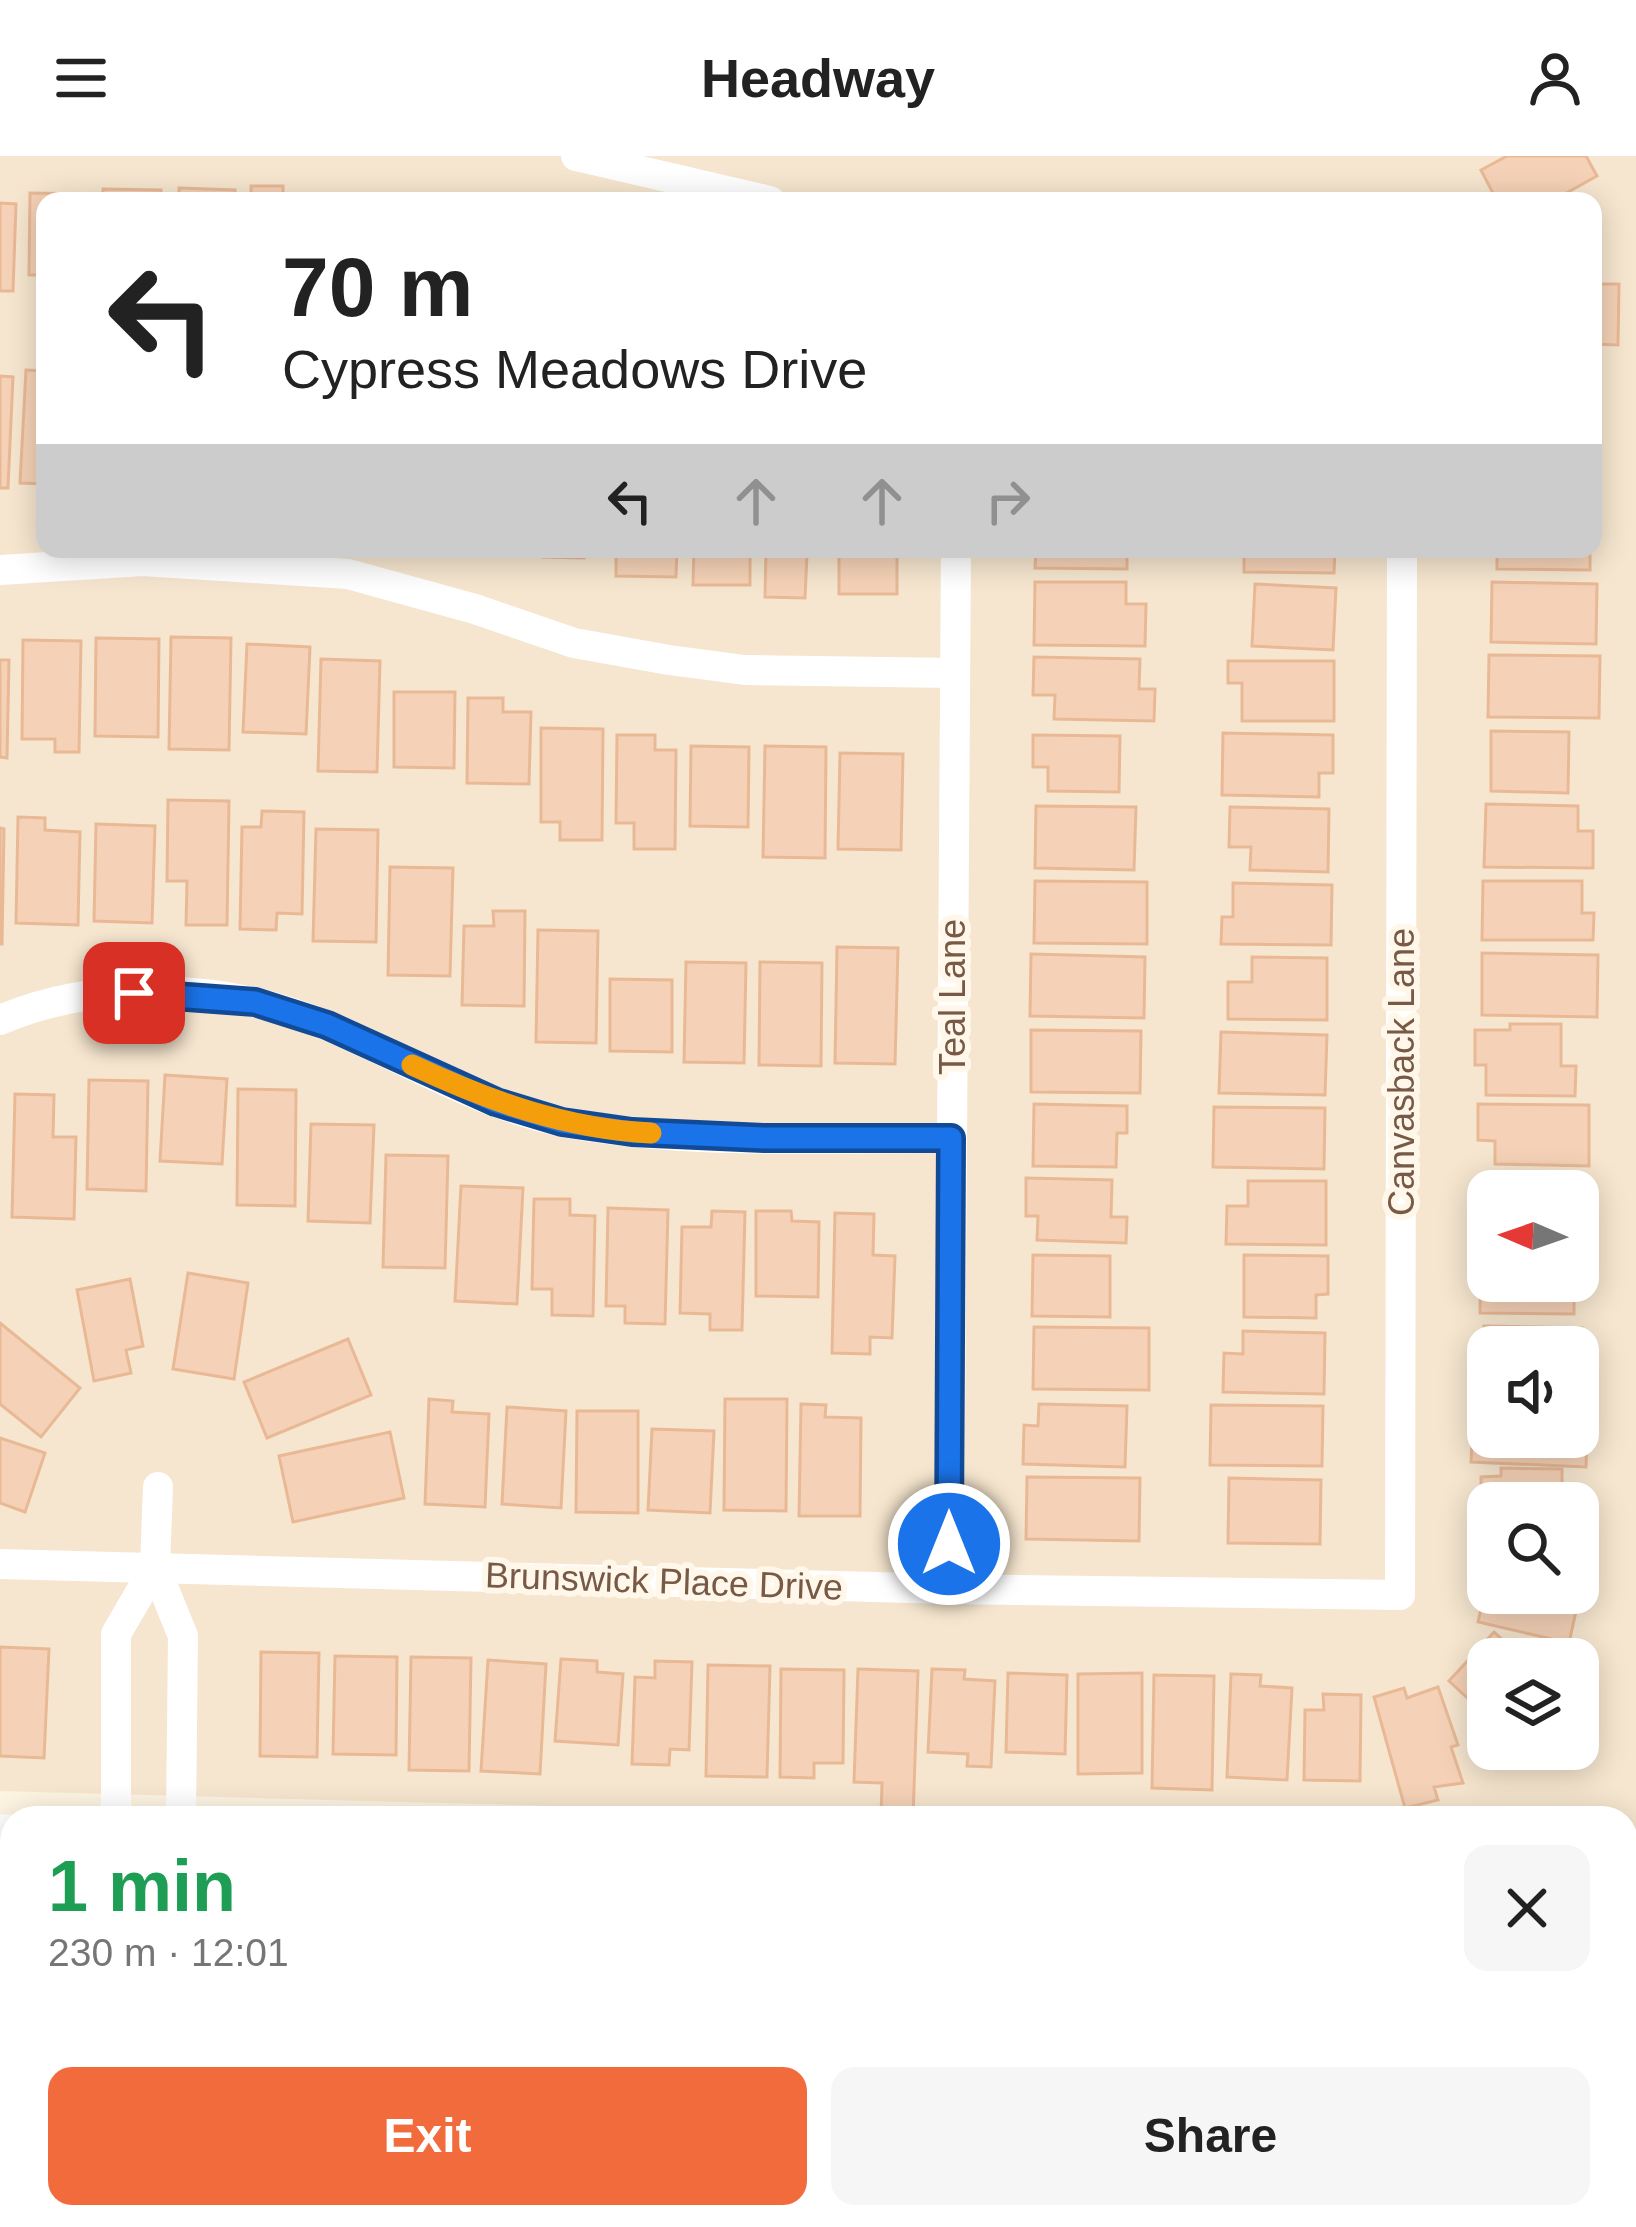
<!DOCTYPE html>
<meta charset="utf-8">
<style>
body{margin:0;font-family:Arial,sans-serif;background:#f6f6f6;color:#222;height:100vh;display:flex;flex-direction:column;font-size:45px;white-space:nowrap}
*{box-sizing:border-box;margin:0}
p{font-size:39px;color:#767676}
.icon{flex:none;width:66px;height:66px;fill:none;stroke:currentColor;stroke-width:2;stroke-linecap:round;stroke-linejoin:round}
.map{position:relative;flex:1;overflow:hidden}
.panel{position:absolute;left:0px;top:1650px;width:1638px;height:423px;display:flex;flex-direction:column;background:#fff;border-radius:36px 36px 0 0;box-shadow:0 6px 30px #0003}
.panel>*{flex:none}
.top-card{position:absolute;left:36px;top:36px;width:1566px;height:366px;border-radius:24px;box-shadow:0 6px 30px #0003;background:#fff;color:#222;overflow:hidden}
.needle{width:78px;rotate:272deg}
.controls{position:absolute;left:1467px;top:1014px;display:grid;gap:24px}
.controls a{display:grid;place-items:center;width:132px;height:132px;border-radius:24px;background:#fff;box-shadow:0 6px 30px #0003;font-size:60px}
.pin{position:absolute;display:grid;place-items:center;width:102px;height:102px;color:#fff;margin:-51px;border-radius:24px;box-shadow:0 6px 18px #0006}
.me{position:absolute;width:132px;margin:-66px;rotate:0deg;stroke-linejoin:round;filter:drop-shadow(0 0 9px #0008)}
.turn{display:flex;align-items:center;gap:42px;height:252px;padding:0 48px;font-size:54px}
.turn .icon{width:156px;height:156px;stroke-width:2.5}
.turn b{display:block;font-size:84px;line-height:102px}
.lanes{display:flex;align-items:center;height:114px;padding:0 48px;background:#0003;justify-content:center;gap:60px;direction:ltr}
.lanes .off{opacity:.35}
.round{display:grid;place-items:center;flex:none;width:126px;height:126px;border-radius:24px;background:#f6f6f6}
.headline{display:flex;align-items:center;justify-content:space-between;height:204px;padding:0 48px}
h1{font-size:72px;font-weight:800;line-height:90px;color:#1e9e55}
.primary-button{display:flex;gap:24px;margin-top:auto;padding:24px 48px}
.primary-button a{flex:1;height:138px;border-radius:24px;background:#f16b3d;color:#fff;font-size:48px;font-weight:800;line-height:138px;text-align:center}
.primary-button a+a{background:#f6f6f6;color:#222}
header{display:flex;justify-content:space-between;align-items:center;height:156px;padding:0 48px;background:#fff;font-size:54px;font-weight:800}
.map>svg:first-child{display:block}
</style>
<header><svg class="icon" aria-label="menu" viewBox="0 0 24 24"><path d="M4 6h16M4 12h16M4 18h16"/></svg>Headway<svg class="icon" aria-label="person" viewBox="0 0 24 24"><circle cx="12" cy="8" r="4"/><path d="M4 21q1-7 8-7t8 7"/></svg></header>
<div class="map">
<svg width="1636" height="2071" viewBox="0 0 1636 2071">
<rect width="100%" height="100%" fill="#fef4e2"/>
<g fill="#f6e6cf" fill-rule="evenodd">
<path d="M0,0H1636V1774L1626,1773V1662H995L0,1635ZM45,45H1593V393H45ZM1488,1035H1578V1125H1488ZM1488,1191H1578V1281H1488ZM1488,1347H1578V1437H1488ZM1488,1503H1578V1593H1488Z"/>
<polygon points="0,1838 12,1838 12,2061 988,2061 988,2071 0,2071"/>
</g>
<g fill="#f5d2b7" stroke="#e9b996" stroke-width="3">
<polygon points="1507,0 1586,0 1597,20 1552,45 1497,45 1481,14"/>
<rect x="251" y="30" width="32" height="15"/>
<polygon points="179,32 235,34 235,45 179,45"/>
<polygon points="103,33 161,34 161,45 103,45"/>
<polygon points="30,37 87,38 87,45 45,45 45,119 29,119"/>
<polygon points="0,47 16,48 13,135 0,135"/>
<polygon points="1593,128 1619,128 1618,189 1593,188"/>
<polygon points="26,214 45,215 45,328 20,327"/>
<polygon points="0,220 13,221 8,332 0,332"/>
<polygon points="543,393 584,393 584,402 543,401"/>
<polygon points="616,393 677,393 676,421 616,420"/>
<polygon points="694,393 750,393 750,429 693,429"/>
<polygon points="766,393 825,393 825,398 807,398 805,442 765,441"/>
<rect x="839" y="393" width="58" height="45"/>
<polygon points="1036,393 1127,393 1127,413 1035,412"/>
<polygon points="1244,393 1335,393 1334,417 1244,416"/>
<polygon points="1497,393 1590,393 1590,414 1497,413"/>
<polygon points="1035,426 1126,426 1126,448 1146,448 1145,490 1034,489"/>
<polygon points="1492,426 1597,428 1596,488 1491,486"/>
<polygon points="1255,428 1336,432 1333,494 1252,490"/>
<polygon points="171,481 231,482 229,594 169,593"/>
<polygon points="96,482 159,483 158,581 95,580"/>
<polygon points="23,484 81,485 79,596 55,596 55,583 22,583"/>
<polygon points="247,488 310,491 306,578 243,576"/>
<polygon points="1489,499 1600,500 1599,562 1488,561"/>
<polygon points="1034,501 1140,503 1139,533 1155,533 1154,565 1054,563 1055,539 1033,539"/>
<polygon points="321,503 380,505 377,616 318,615"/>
<polygon points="0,504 9,504 7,602 0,601"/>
<polygon points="1228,505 1334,505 1334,565 1242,565 1242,527 1228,527"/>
<polygon points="394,536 455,536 454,612 394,611"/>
<polygon points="468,542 503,542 503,556 531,556 529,628 467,627"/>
<polygon points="541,572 603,573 602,684 560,684 560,666 541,666"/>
<polygon points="1491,575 1569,576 1568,637 1491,635"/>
<polygon points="1223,577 1333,579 1333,617 1319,617 1319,641 1222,639"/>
<polygon points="617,579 655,579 655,594 676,594 675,693 634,693 634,667 616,667"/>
<polygon points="1033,579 1120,580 1119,636 1048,635 1048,611 1033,611"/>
<polygon points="691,590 749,591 748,671 690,670"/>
<polygon points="765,590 826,591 825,702 763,701"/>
<polygon points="840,597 903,598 901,694 838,693"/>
<polygon points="168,644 229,645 227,769 186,769 187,725 167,725"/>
<polygon points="1486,648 1578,650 1578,675 1593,675 1593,712 1484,711"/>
<polygon points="1036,650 1136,651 1134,714 1035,712"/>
<polygon points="1230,651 1329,653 1328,716 1250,714 1251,691 1229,691"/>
<polygon points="262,655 304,656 302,758 277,757 276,774 240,773 242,671 261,671"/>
<polygon points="18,661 45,662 45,674 80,676 78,769 16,767"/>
<polygon points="96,668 155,670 152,767 94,765"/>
<polygon points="0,672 4,673 2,788 0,788"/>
<polygon points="316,673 378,674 376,786 313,785"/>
<polygon points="390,711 453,712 450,820 388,819"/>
<polygon points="1035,725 1147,726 1147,788 1034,787"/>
<polygon points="1483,725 1582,725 1582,757 1594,757 1593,784 1482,784"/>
<polygon points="1233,727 1332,729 1331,789 1221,788 1222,761 1233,761"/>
<polygon points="493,755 525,755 524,850 462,849 464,770 494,770"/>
<polygon points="538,774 598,775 596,887 536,886"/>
<polygon points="837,791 898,792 895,908 835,907"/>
<polygon points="1482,797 1598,799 1597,861 1482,859"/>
<polygon points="1031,798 1145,801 1144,862 1030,860"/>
<polygon points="1252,801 1327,802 1327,864 1228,863 1228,826 1252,826"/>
<polygon points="686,806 746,807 744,907 684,906"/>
<polygon points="760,806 822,807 821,910 759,909"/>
<polygon points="610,823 672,824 672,896 610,895"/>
<polygon points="1510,868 1561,868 1561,910 1576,910 1575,940 1486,939 1486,909 1475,909 1475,874 1510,874"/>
<polygon points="1031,874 1141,875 1140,937 1031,936"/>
<polygon points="1221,876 1327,879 1325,939 1219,937"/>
<polygon points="165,919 227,923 222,1008 160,1005"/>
<polygon points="89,924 148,925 146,1035 87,1033"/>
<polygon points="238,933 296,934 295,1050 237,1049"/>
<polygon points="15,938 54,939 53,981 76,981 74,1063 12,1061"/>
<polygon points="1034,948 1127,950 1127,977 1117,977 1116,1011 1033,1010"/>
<polygon points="1478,948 1589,949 1589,1010 1495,1008 1495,985 1478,984"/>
<polygon points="1214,951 1325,952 1324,1013 1213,1011"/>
<polygon points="311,968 374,969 370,1067 308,1065"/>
<polygon points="386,999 448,1000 445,1112 383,1111"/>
<polygon points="1486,1021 1563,1022 1563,1035 1488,1035 1488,1081 1485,1081"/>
<polygon points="1026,1022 1112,1024 1111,1061 1127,1061 1126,1087 1037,1084 1038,1060 1026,1060"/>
<polygon points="1248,1025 1326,1025 1326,1089 1226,1088 1227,1050 1248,1050"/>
<polygon points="461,1030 523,1032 517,1148 455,1145"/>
<polygon points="534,1043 570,1043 570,1059 595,1060 593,1160 552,1159 552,1133 532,1133"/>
<polygon points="608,1052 668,1054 665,1168 625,1167 625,1150 606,1150"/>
<polygon points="712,1055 745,1056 742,1174 710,1174 710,1158 680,1157 682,1071 711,1071"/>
<polygon points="756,1055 791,1055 792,1065 819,1066 818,1141 756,1140"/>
<polygon points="835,1057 874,1058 873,1099 895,1100 892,1182 870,1181 870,1198 832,1197"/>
<polygon points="1481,1096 1488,1096 1488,1125 1578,1125 1578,1098 1586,1098 1585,1129 1574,1129 1574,1158 1480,1157"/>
<polygon points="1033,1099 1110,1100 1110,1161 1032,1160"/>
<polygon points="1244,1099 1328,1100 1328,1138 1316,1139 1316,1162 1244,1161"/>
<polygon points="188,1117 248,1127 234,1223 173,1213"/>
<polygon points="130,1123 143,1190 126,1194 131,1217 94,1225 77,1134"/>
<polygon points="0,1167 80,1232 41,1281 0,1248"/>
<polygon points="1484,1170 1582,1172 1581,1234 1578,1191 1488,1191 1488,1231 1482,1231"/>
<polygon points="1034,1171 1149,1172 1149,1234 1033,1233"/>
<polygon points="1243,1175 1325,1177 1324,1238 1223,1236 1224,1197 1243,1198"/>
<polygon points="348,1183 371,1239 267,1282 244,1226"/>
<polygon points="429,1243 453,1245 452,1256 489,1258 485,1351 425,1348"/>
<polygon points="725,1243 787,1243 786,1355 724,1354"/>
<polygon points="1474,1245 1488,1245 1488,1281 1578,1281 1578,1249 1588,1250 1586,1311 1471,1306"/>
<polygon points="801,1248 826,1249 825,1261 861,1262 860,1360 799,1360"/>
<polygon points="1039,1248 1127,1250 1125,1311 1023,1308 1024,1269 1038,1270"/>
<polygon points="1211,1249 1323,1250 1322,1310 1210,1309"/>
<polygon points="507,1251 566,1255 561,1352 502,1348"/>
<polygon points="577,1255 638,1255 638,1357 576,1356"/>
<polygon points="652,1273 714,1275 710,1357 648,1354"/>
<polygon points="390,1276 404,1342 293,1366 279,1300"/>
<polygon points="0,1282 45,1297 25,1356 0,1347"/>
<polygon points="1501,1312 1562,1313 1562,1347 1488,1347 1488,1388 1481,1388 1481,1321 1501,1320"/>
<polygon points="1027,1321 1140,1322 1139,1385 1026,1383"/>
<polygon points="1229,1322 1321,1324 1320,1388 1228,1387"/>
<polygon points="1578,1411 1594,1417 1587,1448 1578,1446 1569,1487 1478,1466 1488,1424 1488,1437 1578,1437"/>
<polygon points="1494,1476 1524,1503 1488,1503 1488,1561 1449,1525"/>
<polygon points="0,1491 49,1493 44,1602 0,1600"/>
<polygon points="261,1496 319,1497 317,1601 260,1600"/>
<polygon points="335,1500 397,1501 396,1599 333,1598"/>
<polygon points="411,1501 471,1502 469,1615 409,1614"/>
<polygon points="561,1503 597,1505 597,1516 623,1518 618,1589 555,1585"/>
<polygon points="488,1504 546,1508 540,1618 481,1615"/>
<polygon points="655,1505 692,1506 689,1594 670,1593 669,1609 632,1608 635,1521 655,1522"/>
<polygon points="708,1509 770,1510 767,1621 706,1620"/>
<polygon points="781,1513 844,1514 843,1607 814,1607 814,1622 780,1621"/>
<polygon points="858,1513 918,1515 913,1662 881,1662 882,1627 854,1626"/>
<polygon points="932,1513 965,1514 964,1523 995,1525 991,1611 967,1610 968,1598 928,1596"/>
<polygon points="1008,1517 1067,1519 1065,1598 1006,1596"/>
<polygon points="1142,1517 1142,1617 1078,1618 1078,1518"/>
<polygon points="1231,1518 1261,1519 1260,1530 1292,1532 1287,1624 1227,1621"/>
<polygon points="1154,1519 1214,1520 1212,1634 1152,1632"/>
<polygon points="1438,1531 1458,1589 1451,1591 1463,1627 1434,1631 1438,1644 1405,1652 1374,1541 1404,1532 1407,1542"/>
<polygon points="1323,1538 1361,1539 1360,1625 1304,1624 1305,1554 1324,1554"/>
</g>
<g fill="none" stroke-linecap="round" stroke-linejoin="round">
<g stroke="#fff" stroke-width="15">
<polyline points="1626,2035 1636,2035"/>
<polyline points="1531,2071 1531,2061"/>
</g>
<g stroke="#fff" stroke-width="30">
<polyline points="576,0 770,45"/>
<polyline points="0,414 143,405 348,418 475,453 574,487 669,504 745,514 954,517"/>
<path d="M0,864C101,821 230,828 330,871C408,904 483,951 567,967C693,989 824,982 951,982"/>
<polyline points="158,1331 155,1411 183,1480 181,1662"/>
<polyline points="0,1408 949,1433 1400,1439 1402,393"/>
<polyline points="949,1433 956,393"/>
<polyline points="116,1662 116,1478 155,1411"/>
<polyline points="111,2071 111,2061"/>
<polyline points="178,2071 179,2061"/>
<polyline points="481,2071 497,2071"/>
</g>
<g stroke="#fff" stroke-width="45">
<polyline points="0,1681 12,1681"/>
<polyline points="0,1773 12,1773"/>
<polyline points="1626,1808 1636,1810"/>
<polyline points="1626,1900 1636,1902"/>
</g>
</g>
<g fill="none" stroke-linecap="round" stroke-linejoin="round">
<g stroke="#114b97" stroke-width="30">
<polyline id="route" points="134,837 255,846 327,869 496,946 562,966 632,976 764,982 951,982 949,1388"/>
</g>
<use href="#route" stroke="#1a73e8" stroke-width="21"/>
<path stroke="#f59e0b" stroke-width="21" d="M412,909C489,945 566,973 651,977"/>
</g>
<g text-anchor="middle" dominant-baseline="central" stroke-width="12" stroke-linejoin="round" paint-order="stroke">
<g font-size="36" fill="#775946" stroke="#fff7e9">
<text transform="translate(952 841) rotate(-90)">Teal Lane</text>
<text transform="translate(1401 916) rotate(-90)">Canvasback Lane</text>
<text transform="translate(664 1425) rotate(2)">Brunswick Place Drive</text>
</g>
</g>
</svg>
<div class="controls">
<a><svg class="needle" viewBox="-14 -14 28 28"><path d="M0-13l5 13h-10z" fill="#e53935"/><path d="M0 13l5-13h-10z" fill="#767676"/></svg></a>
<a><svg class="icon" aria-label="sound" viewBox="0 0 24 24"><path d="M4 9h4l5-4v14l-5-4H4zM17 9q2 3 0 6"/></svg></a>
<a><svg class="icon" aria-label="search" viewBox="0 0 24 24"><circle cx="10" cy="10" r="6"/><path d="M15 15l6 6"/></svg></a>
<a><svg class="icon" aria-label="layers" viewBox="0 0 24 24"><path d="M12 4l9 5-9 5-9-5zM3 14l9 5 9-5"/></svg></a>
</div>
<div class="pin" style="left:134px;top:837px;background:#d93025"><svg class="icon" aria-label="arrive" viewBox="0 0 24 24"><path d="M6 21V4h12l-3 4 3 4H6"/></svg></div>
<svg class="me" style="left:949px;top:1388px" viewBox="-20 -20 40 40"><circle r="17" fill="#1a73e8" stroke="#fff" stroke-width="3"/><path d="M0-11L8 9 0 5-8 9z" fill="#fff"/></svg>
<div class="top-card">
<div class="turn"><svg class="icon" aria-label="left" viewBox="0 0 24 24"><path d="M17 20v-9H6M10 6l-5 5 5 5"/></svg><div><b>70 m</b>Cypress Meadows Drive</div></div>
<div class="lanes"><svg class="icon" aria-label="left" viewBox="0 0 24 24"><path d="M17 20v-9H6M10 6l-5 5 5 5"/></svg><svg class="icon off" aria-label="ahead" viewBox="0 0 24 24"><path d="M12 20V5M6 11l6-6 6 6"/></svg><svg class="icon off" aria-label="ahead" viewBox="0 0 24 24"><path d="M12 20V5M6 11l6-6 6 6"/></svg><svg class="icon off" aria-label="right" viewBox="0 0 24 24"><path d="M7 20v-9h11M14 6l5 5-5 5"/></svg></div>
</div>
<section class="panel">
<div class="headline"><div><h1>1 min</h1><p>230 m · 12:01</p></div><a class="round"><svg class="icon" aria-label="close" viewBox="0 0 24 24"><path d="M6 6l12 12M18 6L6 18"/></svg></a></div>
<div class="primary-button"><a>Exit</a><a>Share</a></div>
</section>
</div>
